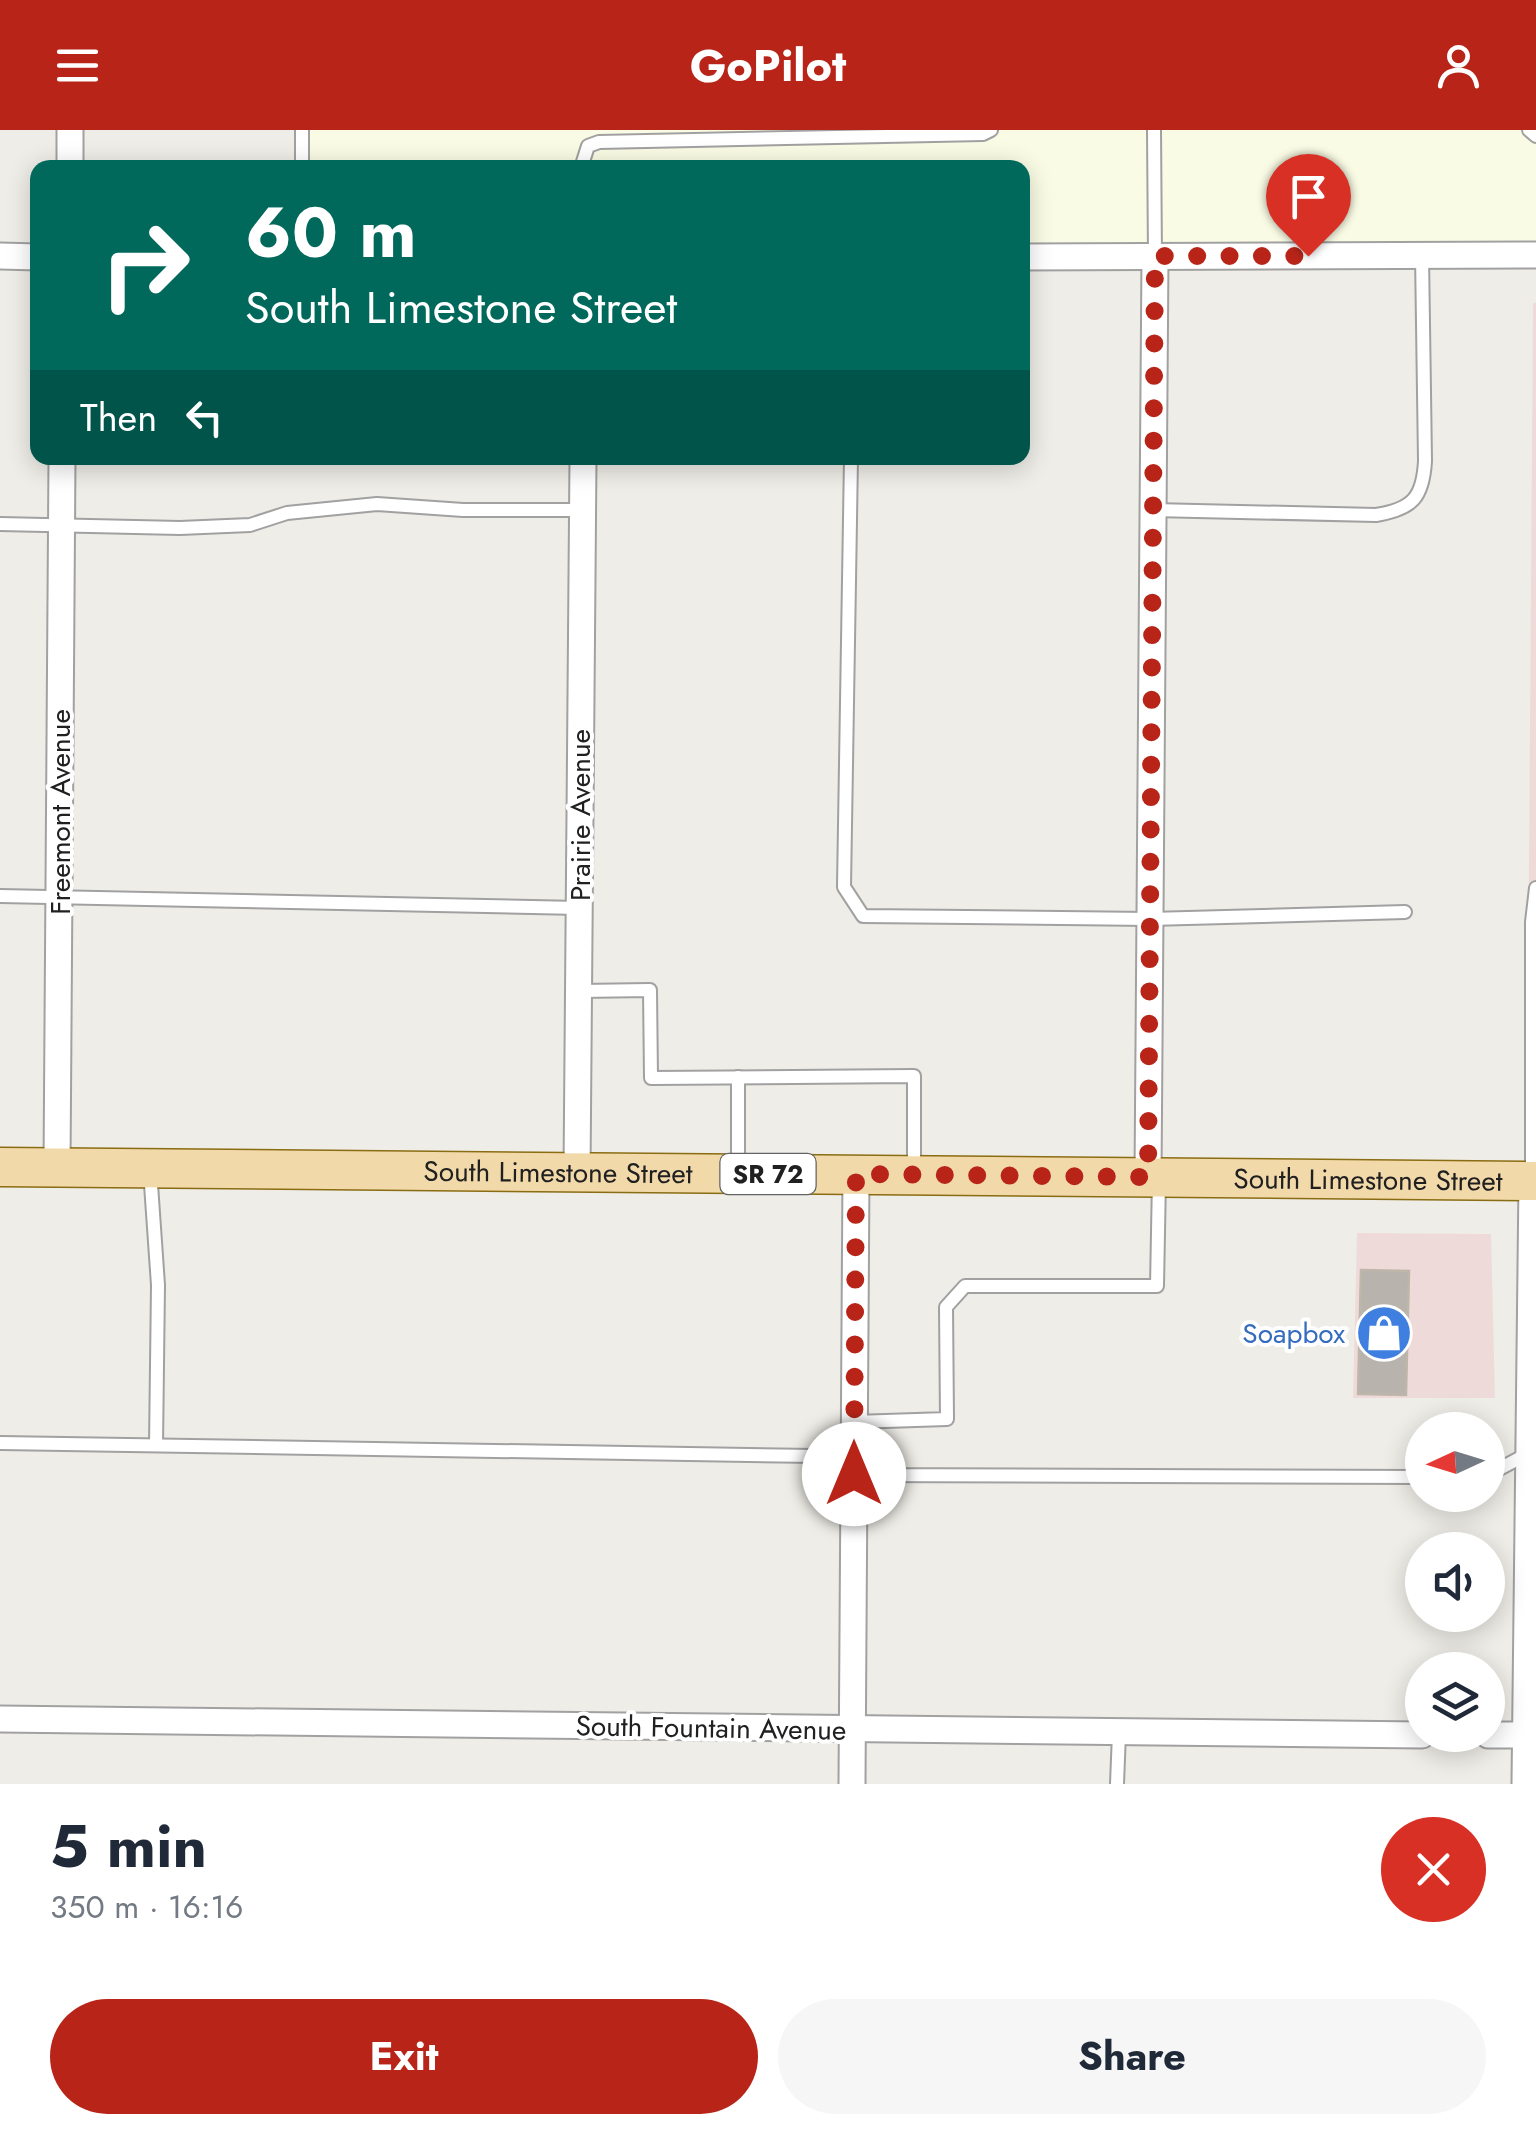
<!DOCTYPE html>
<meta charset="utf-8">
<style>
body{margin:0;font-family:Jost,sans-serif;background:#f6f6f7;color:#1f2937;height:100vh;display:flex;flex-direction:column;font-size:38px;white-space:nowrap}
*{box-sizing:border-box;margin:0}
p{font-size:32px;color:#747a83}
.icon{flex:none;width:55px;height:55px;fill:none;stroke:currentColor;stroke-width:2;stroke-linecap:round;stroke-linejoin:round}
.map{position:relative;height:1654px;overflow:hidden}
.panel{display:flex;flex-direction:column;background:#fff;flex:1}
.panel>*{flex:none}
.banner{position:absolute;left:30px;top:30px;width:1000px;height:305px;border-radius:20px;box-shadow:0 5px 25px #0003;background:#00695c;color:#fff;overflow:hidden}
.needle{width:65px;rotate:266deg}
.controls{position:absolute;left:1405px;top:1282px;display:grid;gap:20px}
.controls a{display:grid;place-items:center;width:100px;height:100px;border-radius:50%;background:#fff;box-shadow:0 5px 25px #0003;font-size:50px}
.pin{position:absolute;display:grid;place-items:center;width:85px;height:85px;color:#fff;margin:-102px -42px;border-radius:50% 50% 50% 0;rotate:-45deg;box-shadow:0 0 10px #0007}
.pin .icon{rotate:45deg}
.me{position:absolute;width:110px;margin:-55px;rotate:0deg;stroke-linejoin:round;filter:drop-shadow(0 0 8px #0008)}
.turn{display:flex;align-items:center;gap:35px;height:210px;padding:0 50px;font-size:45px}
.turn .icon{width:130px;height:130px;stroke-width:2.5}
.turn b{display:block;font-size:70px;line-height:85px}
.then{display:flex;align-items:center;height:95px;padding:0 50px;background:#0003;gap:20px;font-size:38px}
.round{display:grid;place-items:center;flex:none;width:105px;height:105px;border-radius:52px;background:#f6f6f7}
.headline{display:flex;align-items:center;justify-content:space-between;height:170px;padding:0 50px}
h1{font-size:60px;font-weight:700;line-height:75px}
.cta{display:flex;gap:20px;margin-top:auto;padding:20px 50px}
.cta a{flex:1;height:115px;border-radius:60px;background:#b82518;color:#fff;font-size:40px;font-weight:700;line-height:115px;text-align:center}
.cta a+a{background:#f6f6f7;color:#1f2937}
header{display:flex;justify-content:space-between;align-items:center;height:130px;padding:0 50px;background:#b82518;color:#fff;font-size:45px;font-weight:700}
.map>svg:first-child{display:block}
</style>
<header><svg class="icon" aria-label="menu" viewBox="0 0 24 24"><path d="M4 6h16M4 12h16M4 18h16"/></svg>GoPilot<svg class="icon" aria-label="person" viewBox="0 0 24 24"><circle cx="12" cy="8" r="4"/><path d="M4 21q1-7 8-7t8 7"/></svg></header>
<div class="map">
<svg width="1536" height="1654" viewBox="0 0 1536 1654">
<rect width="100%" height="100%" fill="#efede7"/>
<g fill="#eedbd9">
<polygon points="1533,173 1536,173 1536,1014 1527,1014"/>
<polygon points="1357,1103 1491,1104 1495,1268 1353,1268"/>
</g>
<polygon fill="#fafbe4" points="302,0 1536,0 1536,125 1023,127 1022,38 302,38"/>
<polygon fill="#b8b3ad" stroke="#bfb6ab" stroke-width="2.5" points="1361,1140 1409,1141 1406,1265 1358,1264"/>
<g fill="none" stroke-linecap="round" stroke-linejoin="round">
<g stroke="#a1a1a1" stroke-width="16">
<g id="lane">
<polyline points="1154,0 1155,126"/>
<polyline points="1529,0 1536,6"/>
<polyline points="302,38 302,0"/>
<polyline points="581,38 588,16 599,12 983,4 991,0"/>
<polyline points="851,328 844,757 863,786 1150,789 1405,782"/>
<path d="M1153,380L1376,385C1413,379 1423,367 1425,331L1422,125"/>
<polyline points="0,394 180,398 250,395 287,383 377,374 463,380 582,380"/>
<polyline points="0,766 579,778"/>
<polyline points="579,861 650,860 651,948 914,946 914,1042"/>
<polyline points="738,947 738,1041"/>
<polyline points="150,1040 158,1155 156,1315"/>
<polyline points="1532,1048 1532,792 1536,758"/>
<polyline points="854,1292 947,1289 946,1177 965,1156 1157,1156 1159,1049"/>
<polyline points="0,1313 815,1326 854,1345 1422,1347"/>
<polyline points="1488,1345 1529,1323"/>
<polyline points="1117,1654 1119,1603"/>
</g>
</g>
<g stroke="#a1a1a1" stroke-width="29">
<g id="street">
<polyline points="70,38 70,0"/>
<polyline points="0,126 38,127"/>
<polyline points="1022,127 1536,125"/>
<polyline points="57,1037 62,328"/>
<polyline points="577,1042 583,328"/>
<polyline points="1148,1047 1155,126"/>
<polyline points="0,1589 1422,1605"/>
<polyline points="1488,1605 1536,1605"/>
<polyline points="852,1654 856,1044"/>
<polyline points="1525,1654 1532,1051"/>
</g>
</g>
<g stroke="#8a6c12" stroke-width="41">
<g id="primary">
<path id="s1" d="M0,1037L1536,1051"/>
</g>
</g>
<use href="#lane" stroke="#fff" stroke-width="12"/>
<use href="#street" stroke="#fff" stroke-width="25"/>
<use href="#primary" stroke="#f1d9aa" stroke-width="38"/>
</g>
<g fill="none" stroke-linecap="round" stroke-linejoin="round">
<polyline stroke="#b82518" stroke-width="18" stroke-dasharray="0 32.4" points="854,1344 856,1044 1148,1047 1155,126 1308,126"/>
</g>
<defs>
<g id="shop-disc" transform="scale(2.875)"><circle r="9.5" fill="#3f7fe0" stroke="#fff"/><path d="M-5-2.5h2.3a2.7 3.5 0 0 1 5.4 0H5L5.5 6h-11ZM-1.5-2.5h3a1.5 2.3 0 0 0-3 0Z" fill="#fff"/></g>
</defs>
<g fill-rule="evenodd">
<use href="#shop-disc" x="1384" y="1203"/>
</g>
<g text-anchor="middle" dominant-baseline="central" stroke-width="8" stroke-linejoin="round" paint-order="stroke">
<rect fill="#fff" stroke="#636363" stroke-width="2.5" x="720.5" y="1024" width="95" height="40" rx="8"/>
<g font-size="25" font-weight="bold" fill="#202020">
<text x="768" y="1044">SR 72</text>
</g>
<g font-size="28" fill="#202020" stroke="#fff">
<text transform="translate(60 682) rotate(-90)">Freemont Avenue</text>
<text transform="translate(580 685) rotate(-90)">Prairie Avenue</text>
<text stroke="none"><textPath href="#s1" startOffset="558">South Limestone Street</textPath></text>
<text stroke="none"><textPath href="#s1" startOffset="1368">South Limestone Street</textPath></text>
<text transform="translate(711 1598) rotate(1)">South Fountain Avenue</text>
</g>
<g font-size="28" fill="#366cbe" stroke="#fff" text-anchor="end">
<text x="1345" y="1203">Soapbox</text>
</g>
</g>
</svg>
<div class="controls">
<a><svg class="needle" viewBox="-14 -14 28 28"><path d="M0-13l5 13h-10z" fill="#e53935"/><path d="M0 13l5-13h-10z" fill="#747a83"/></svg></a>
<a><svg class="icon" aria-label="sound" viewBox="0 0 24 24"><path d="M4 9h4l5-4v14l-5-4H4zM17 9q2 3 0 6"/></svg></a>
<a><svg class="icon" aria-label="layers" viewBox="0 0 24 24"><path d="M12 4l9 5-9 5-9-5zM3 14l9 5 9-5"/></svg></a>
</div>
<div class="pin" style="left:1308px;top:126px;background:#d93025"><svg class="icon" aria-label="arrive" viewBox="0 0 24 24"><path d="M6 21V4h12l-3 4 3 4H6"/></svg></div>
<svg class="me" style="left:854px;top:1344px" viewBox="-20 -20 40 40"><circle r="19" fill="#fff"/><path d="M0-13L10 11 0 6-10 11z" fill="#b82518"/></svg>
<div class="banner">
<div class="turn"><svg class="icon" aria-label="right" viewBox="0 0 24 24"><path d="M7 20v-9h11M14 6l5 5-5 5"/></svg><div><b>60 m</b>South Limestone Street</div></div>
<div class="then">Then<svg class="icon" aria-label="left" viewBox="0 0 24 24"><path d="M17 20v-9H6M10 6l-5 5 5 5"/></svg></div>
</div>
</div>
<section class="panel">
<div class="headline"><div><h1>5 min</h1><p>350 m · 16:16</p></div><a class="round" style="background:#d93025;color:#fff"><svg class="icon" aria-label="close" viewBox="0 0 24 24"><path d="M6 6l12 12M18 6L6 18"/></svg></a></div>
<div class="cta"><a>Exit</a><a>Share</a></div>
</section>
